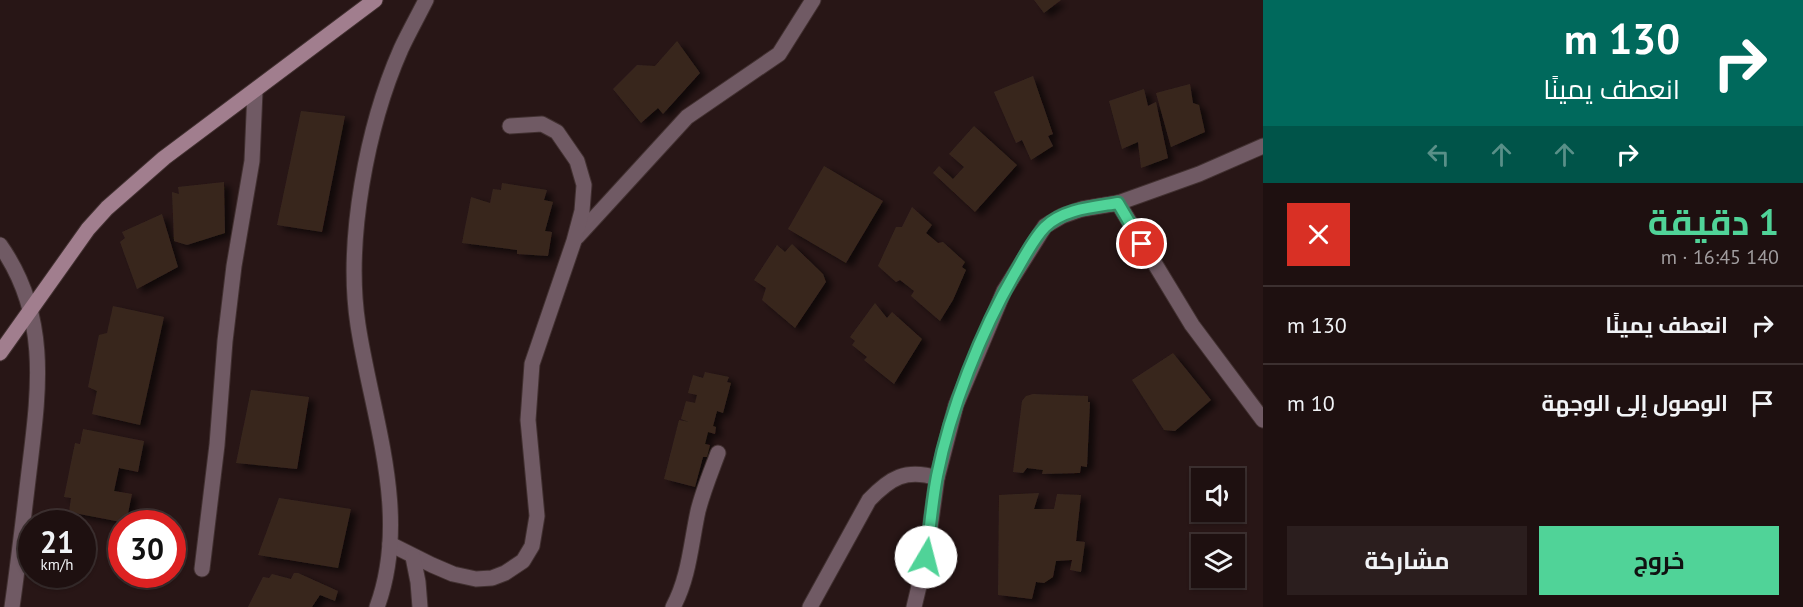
<!DOCTYPE html>
<html lang="ar">
<meta charset="utf-8">
<style>
body{margin:0;font-family:"PT Sans",Cairo,sans-serif;background:#2b1e1e;color:#f1f3f6;direction:rtl;height:100vh;display:flex;flex-direction:column;font-size:22px;white-space:nowrap}
*{box-sizing:border-box;margin:0}
p{font-size:20px;color:#a19d9f}
.icon{flex:none;width:33px;height:33px;fill:none;stroke:currentColor;stroke-width:2;stroke-linecap:round;stroke-linejoin:round}
.map{position:relative;flex:1;overflow:hidden;direction:ltr}
.details{display:flex;flex-direction:column;background:#1e1010;width:540px}
.details>*{flex:none}
.guide{background:#00695c;color:#fff;overflow:hidden}
.fabs{position:absolute;left:1191px;top:468px;display:grid;gap:12px}
.fabs a{display:grid;place-items:center;width:54px;height:54px;border-radius:0px;background:#1e1010;box-shadow:0 2px 4px #0004,0 0 0 2px #3c3030;font-size:30px}
.speed{position:absolute;left:18px;top:510px;display:flex;gap:12px;font-size:30px;font-weight:700;text-align:center}
.speed>*{display:grid;place-content:center;width:78px;height:78px;border-radius:50%;background:#1e1010;box-shadow:0 2px 4px #0004,0 0 0 2px #3c3030;line-height:1}
.speed small{font-size:15px;font-weight:400}
.speed .limit{border:9px solid #d22;background:#fff;color:#111}
.pin{position:absolute;display:grid;place-items:center;width:51px;height:51px;color:#fff;margin:-26px;border:3px solid #fff;border-radius:50%;box-shadow:0 2px 6px #0007}
.me{position:absolute;width:66px;margin:-33px;rotate:8deg;stroke-linejoin:round;filter:drop-shadow(0 0 4px #0008)}
.turn{display:flex;align-items:center;gap:21px;height:126px;padding:0 24px;font-size:27px}
.turn .icon{width:78px;height:78px;stroke-width:2.5}
.turn b{display:block;font-size:42px;line-height:51px}
.lanes{display:flex;align-items:center;height:57px;padding:0 24px;background:#0003;justify-content:center;gap:30px;direction:ltr}
.lanes .off{opacity:.35}
.round{display:grid;place-items:center;flex:none;width:63px;height:63px;border-radius:0px;background:#2b1e1e}
.summary{display:flex;align-items:center;justify-content:space-between;height:102px;padding:0 24px}
h1{font-size:36px;font-weight:700;line-height:45px;color:#50d398}
.cta{display:flex;gap:12px;margin-top:auto;padding:12px 24px}
.cta a{flex:1;height:69px;border-radius:0px;background:#50d398;color:#111;font-size:24px;font-weight:700;line-height:69px;text-align:center}
.cta a+a{background:#2b1e1e;color:#f1f3f6}
ul{padding:0;list-style:none}
li{display:flex;align-items:center;gap:18px;height:78px;padding:0 24px;border-top:2px solid #3c3030}
li div{flex:1}
li b{display:block;font-size:22px}
li em{font-style:normal}
main{display:flex;flex:1;min-height:0}
.map>svg:first-child{display:block}
</style>
<main>
<section class="details">
<div class="guide">
<div class="turn"><svg class="icon" aria-label="right" viewBox="0 0 24 24"><path d="M7 20v-9h11M14 6l5 5-5 5"/></svg><div><b>130 m</b>انعطف يمينًا</div></div>
<div class="lanes"><svg class="icon off" aria-label="left" viewBox="0 0 24 24"><path d="M17 20v-9H6M10 6l-5 5 5 5"/></svg><svg class="icon off" aria-label="ahead" viewBox="0 0 24 24"><path d="M12 20V5M6 11l6-6 6 6"/></svg><svg class="icon off" aria-label="ahead" viewBox="0 0 24 24"><path d="M12 20V5M6 11l6-6 6 6"/></svg><svg class="icon" aria-label="right" viewBox="0 0 24 24"><path d="M7 20v-9h11M14 6l5 5-5 5"/></svg></div>
</div>
<div class="summary"><div><h1>1 دقيقة</h1><p>140 m · 16:45</p></div><a class="round" style="background:#d93025;color:#fff"><svg class="icon" aria-label="close" viewBox="0 0 24 24"><path d="M6 6l12 12M18 6L6 18"/></svg></a></div>
<ul>
<li><svg class="icon" aria-label="right" viewBox="0 0 24 24"><path d="M7 20v-9h11M14 6l5 5-5 5"/></svg><div><b>انعطف يمينًا</b></div><em>130 m</em></li>
<li><svg class="icon" aria-label="arrive" viewBox="0 0 24 24"><path d="M6 21V4h12l-3 4 3 4H6"/></svg><div><b>الوصول إلى الوجهة</b></div><em>10 m</em></li>
</ul>
<div class="cta"><a>خروج</a><a>مشاركة</a></div>
</section>
<div class="map">
<svg width="1263" height="607" viewBox="0 0 1263 607">
<defs>
<filter id="shadow"><feDropShadow dx="6" dy="4" stdDeviation="3" flood-color="#0009"/></filter>
</defs>
<rect width="100%" height="100%" fill="#281616"/>
<g fill="#38271f" filter="url(#shadow)">
<polygon points="1034,0 1061,0 1044,13"/>
<polygon points="677,41 700,73 663,114 658,108 641,123 613,89 637,65 655,66"/>
<polygon points="1033,76 1053,134 1048,136 1053,146 1031,160 1022,140 1016,143 994,92"/>
<polygon points="1190,84 1193,103 1199,105 1205,132 1171,147 1156,93"/>
<polygon points="1144,89 1148,106 1156,102 1168,158 1141,168 1138,142 1122,149 1109,101"/>
<polygon points="301,111 345,116 322,232 277,225"/>
<polygon points="974,126 1017,165 975,212 933,173 939,166 953,179 964,167 949,154"/>
<polygon points="824,166 883,201 846,263 788,229"/>
<polygon points="224,182 225,233 187,245 174,241 172,192 179,194 178,187"/>
<polygon points="502,183 547,190 544,200 553,202 545,231 552,232 548,256 517,254 517,250 462,243 471,197 490,203 493,189 501,190"/>
<polygon points="912,207 932,225 926,233 938,243 943,242 965,262 962,267 966,270 953,300 940,321 911,296 914,291 900,280 896,282 878,266 896,227 902,227"/>
<polygon points="162,214 178,267 137,289 120,242 125,238 122,232"/>
<polygon points="792,244 823,274 826,282 795,328 762,300 766,288 754,280 777,245 785,252"/>
<polygon points="875,303 887,318 892,312 922,339 894,384 864,360 867,357 852,345 855,341 850,337"/>
<polygon points="113,306 164,317 140,425 92,414 97,391 88,387 99,335 107,333"/>
<polygon points="1173,353 1211,400 1175,431 1164,430 1132,380"/>
<polygon points="705,372 729,377 727,382 731,383 723,413 717,411 713,426 716,427 715,434 708,432 705,444 710,445 707,457 703,457 695,487 664,479 679,420 689,422 681,419 686,401 695,403 697,395 688,393 693,375 703,378"/>
<polygon points="251,390 309,397 297,469 236,463"/>
<polygon points="1033,394 1088,396 1088,402 1090,402 1087,467 1081,466 1080,473 1042,474 1043,470 1027,468 1023,473 1013,472 1022,401 1026,396"/>
<polygon points="83,429 144,441 138,472 119,468 114,491 132,494 126,523 69,512 71,498 64,497 75,443 80,444"/>
<polygon points="1039,493 1034,509 1054,509 1057,494 1081,495 1076,541 1085,542 1081,572 1070,570 1072,560 1056,561 1053,577 1044,583 1036,582 1032,599 998,595 999,495"/>
<polygon points="279,498 351,509 338,568 258,555"/>
<polygon points="294,573 298,573 338,591 335,601 320,595 312,607 248,607 263,577 269,578 272,574 291,579"/>
</g>
<g fill="none" stroke-linecap="round" stroke-linejoin="round">
<g stroke="#413030" stroke-width="17">
<g id="street">
<polyline points="1118,203 1192,325 1263,420"/>
<polyline points="577,237 687,117 779,54 813,0"/>
<path d="M0,245C52,319 38,396 28,480C23,522 18,565 12,607"/>
<polyline points="390,544 432,565 453,574 476,579 492,578 505,573 523,561 532,546 537,516 528,420 532,364 574,241 582,211 584,185 577,161 557,132 542,124 510,126"/>
<polyline points="413,557 418,582 420,607"/>
<polyline points="202,569 217,445 225,341 234,266 252,161 255,91"/>
<path d="M377,607C411,514 372,417 358,325C345,241 367,126 401,49C409,32 418,16 426,0"/>
<path d="M673,607C689,578 691,543 698,511C703,491 711,472 718,453"/>
<path d="M810,607L869,500C890,478 906,468 937,478"/>
<polyline points="914,607 926,557 937,478 956,405 1004,291 1045,226 1062,216 1082,209 1118,203 1199,174 1263,146"/>
</g>
</g>
<g stroke="#413030" stroke-width="17">
<polyline id="secondary" points="0,353 88,229 107,208 164,158 375,0"/>
</g>
<use href="#street" stroke="#705a64" stroke-width="15"/>
<use href="#secondary" stroke="#a17e8e" stroke-width="15"/>
</g>
<g fill="none" stroke-linecap="round" stroke-linejoin="round">
<g stroke="#348963" stroke-width="15">
<path id="route" d="M926,557C930,530 932,502 937,476C950,410 981,331 1015,273C1024,258 1033,239 1045,227C1063,209 1094,207 1118,203L1142,244"/>
</g>
<use href="#route" stroke="#50d398" stroke-width="10"/>
</g>
</svg>
<div class="fabs">
<a><svg class="icon" aria-label="sound" viewBox="0 0 24 24"><path d="M4 9h4l5-4v14l-5-4H4zM17 9q2 3 0 6"/></svg></a>
<a><svg class="icon" aria-label="layers" viewBox="0 0 24 24"><path d="M12 4l9 5-9 5-9-5zM3 14l9 5 9-5"/></svg></a>
</div>
<div class="speed"><div>21<small>km/h</small></div><div class="limit">30</div></div>
<div class="pin" style="left:1142px;top:244px;background:#d93025"><svg class="icon" aria-label="arrive" viewBox="0 0 24 24"><path d="M6 21V4h12l-3 4 3 4H6"/></svg></div>
<svg class="me" style="left:926px;top:557px" viewBox="-20 -20 40 40"><circle r="19" fill="#fff"/><path d="M0-13L10 11 0 6-10 11z" fill="#50d398"/></svg>
</div>
</main>
